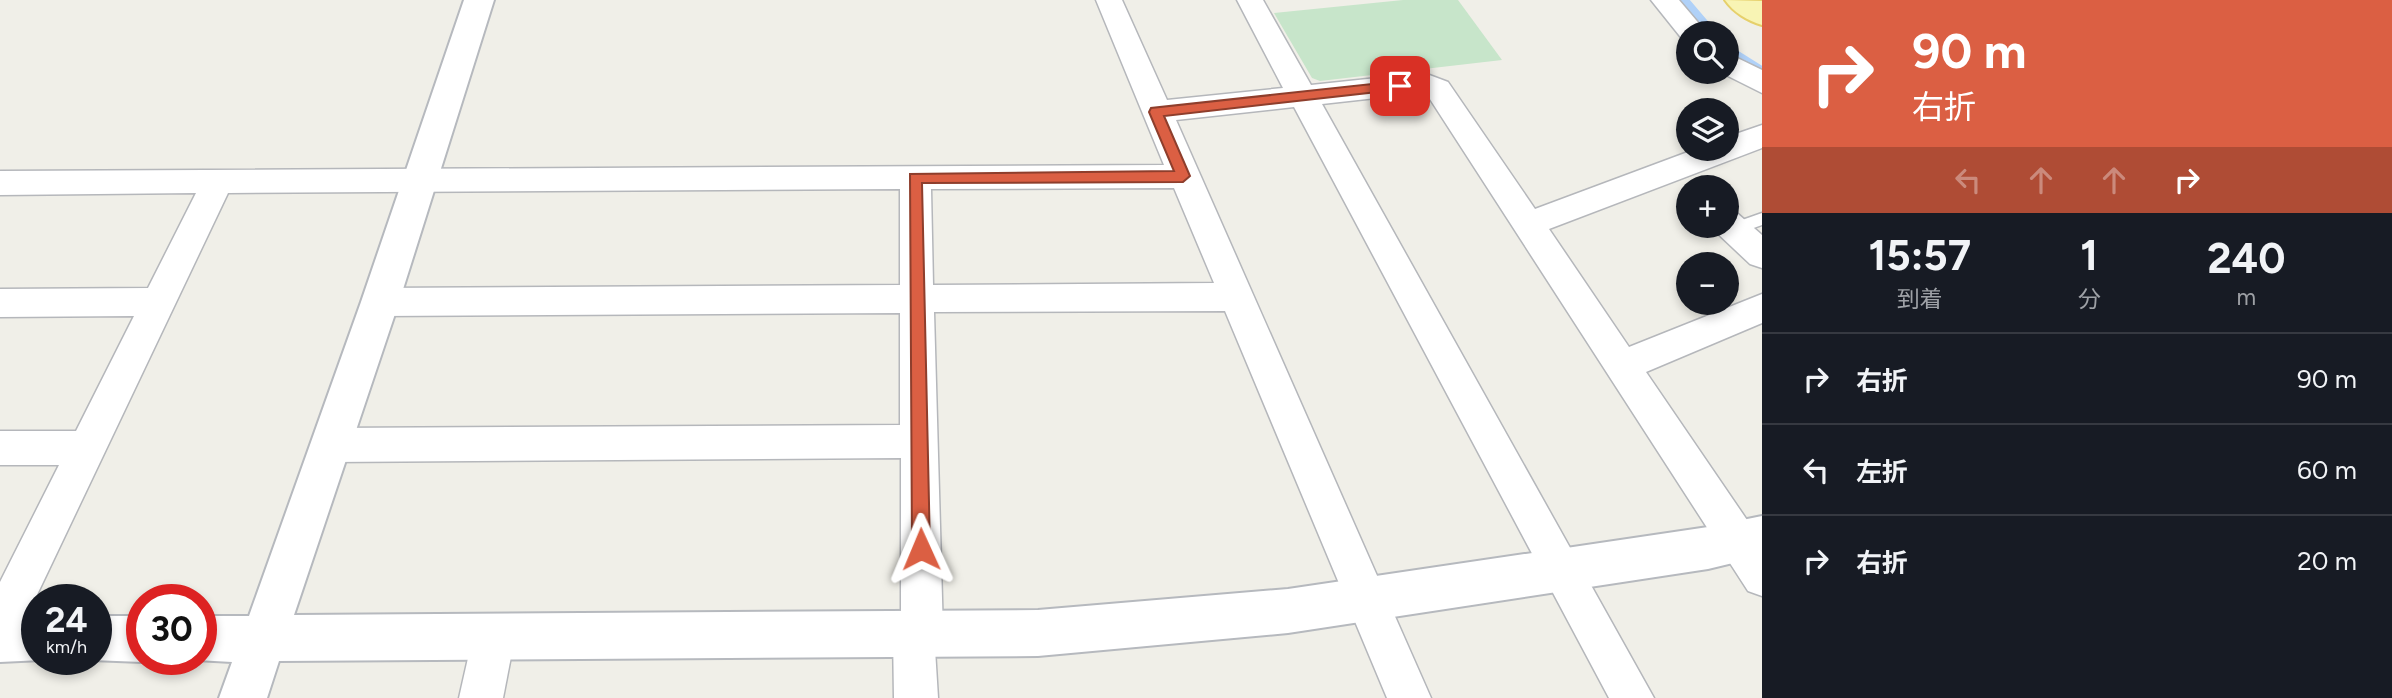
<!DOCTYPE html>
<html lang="ja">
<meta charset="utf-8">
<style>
body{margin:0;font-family:Figtree,"Noto Sans JP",sans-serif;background:#242831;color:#f1f3f6;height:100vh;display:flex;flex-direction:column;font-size:26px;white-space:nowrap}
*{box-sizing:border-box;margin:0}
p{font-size:23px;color:#9ea1a6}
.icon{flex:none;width:38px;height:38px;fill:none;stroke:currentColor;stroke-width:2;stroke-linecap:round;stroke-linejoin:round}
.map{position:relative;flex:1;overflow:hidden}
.sheet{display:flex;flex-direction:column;background:#171b24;width:630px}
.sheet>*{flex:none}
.top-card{background:#db5f43;color:#fff;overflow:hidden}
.tools{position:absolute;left:1676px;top:21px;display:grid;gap:14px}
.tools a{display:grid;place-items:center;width:63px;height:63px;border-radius:50%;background:#171b24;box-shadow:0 4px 10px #0003;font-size:35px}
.speed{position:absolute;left:21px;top:584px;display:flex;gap:14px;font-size:35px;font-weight:700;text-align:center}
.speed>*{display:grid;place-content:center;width:91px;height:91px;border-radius:50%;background:#171b24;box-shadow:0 4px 10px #0003;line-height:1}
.speed small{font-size:18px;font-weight:400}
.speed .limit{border:10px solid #d22;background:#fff;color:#111}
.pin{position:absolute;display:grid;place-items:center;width:60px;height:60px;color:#fff;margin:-30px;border-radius:14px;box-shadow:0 4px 10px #0006}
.me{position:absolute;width:77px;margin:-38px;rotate:359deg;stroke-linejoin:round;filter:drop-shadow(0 0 5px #0008)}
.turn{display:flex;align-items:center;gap:24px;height:147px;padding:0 35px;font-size:32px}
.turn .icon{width:91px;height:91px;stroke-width:2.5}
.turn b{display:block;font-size:49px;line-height:60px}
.lanes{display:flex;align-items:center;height:66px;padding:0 35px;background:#0003;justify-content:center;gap:35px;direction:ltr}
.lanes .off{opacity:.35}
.eta{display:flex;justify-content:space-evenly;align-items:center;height:119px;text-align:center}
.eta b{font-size:42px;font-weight:700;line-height:49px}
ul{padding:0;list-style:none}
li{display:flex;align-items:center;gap:21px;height:91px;padding:0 35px;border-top:2px solid #363941}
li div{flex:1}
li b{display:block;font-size:26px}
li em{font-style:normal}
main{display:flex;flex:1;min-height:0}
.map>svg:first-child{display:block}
</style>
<main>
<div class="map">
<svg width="1762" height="698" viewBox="0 0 1762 698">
<rect width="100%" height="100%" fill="#f0efe8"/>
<polygon fill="#c7e5ca" points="1403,0 1458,0 1502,60 1320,81 1312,78 1274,13"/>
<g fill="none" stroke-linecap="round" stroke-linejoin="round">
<g stroke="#b0d1f8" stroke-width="9">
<polyline points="1684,0 1712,33"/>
<polyline points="1727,49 1762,71"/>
</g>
<g stroke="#b5b7bb" stroke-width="3">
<polygon id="lane" points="1762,213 1762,225 1734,235 1726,229 1728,225"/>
</g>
<g stroke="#b5b7bb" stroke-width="3">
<g id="street">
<path d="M1096,0H1122L1167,100L1283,88L1237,0H1263L1311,85L1424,73L1448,82L1535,209L1696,149H1727V137L1762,125V148L1549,229L1629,347L1762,294V323L1646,372L1762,542V596L1748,591L1428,96L1421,93L1322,104L1654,698H1609L1294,107L1176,120L1431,698H1387L1225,311L934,312L943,634L935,649L938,698H894L893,634L901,619V458L331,462L318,457L312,445L318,433L331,428L900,425V313L380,316L368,312L363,302L368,292L380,288L900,285V189L228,193L15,641L0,647V582L59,465H0V431H76L134,316L0,317V289L148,288L196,193L0,195V171L1164,165ZM1174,188L1214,283L933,285L931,189Z"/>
<polygon points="1651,0 1679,0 1707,33 1689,33 1689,41 1683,40"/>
<polygon points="1727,53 1762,70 1762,93 1720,72 1727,72"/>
<polygon points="1727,211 1738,214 1762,235 1762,268 1750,264 1716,232 1712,226 1727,226"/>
<polygon points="494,615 509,621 515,636 503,698 459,698 473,636 479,621"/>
</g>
</g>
<g stroke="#b6b9be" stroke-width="4">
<g id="secondary">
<polygon points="464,0 494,0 399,302 294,615 1038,610 1288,589 1708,527 1762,516 1762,556 1708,569 1288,633 1038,656 279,661 267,698 219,698 232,662 196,660 201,660 201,616 249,616 361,302"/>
<polygon points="0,616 37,616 37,660 42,660 0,662"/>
<polygon points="96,616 142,616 142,660 147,660 142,662 91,660 96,660"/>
</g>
</g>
<g stroke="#e6d06b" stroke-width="4">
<path id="primary" d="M1725,0L1762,1V25C1748,21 1733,12 1725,0Z"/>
</g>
<use href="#lane" fill="#fff" fill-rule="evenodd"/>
<use href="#street" fill="#fff" fill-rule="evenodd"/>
<use href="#secondary" fill="#fff" fill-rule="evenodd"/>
<use href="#primary" fill="#f8f4b4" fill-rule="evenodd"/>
</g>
<polygon fill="#db5f43" stroke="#8e3e2c" stroke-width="2" points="1400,81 1406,86 1404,89 1164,116 1190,176 1183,182 922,183 930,549 927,555 921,557 915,555 912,549 910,174 1174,171 1149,112 1151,108"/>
</svg>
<div class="tools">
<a><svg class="icon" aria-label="search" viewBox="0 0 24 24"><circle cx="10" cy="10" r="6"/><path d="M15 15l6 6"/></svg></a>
<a><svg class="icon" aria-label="layers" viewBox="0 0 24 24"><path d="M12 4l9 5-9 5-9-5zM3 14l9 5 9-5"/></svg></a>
<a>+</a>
<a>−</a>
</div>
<div class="speed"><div>24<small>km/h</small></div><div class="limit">30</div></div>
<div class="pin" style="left:1400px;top:86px;background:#d93025"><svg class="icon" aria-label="arrive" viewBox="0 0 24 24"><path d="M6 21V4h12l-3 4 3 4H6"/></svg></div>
<svg class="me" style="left:921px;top:549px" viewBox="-20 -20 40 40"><path d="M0-17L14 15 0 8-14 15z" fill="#db5f43" stroke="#fff" stroke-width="4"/></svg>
</div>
<section class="sheet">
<div class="top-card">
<div class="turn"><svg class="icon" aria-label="right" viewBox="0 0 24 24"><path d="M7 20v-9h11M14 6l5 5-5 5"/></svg><div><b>90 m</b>右折</div></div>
<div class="lanes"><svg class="icon off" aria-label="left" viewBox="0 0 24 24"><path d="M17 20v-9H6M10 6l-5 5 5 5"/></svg><svg class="icon off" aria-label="ahead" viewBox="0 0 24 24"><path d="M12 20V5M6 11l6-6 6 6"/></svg><svg class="icon off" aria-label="ahead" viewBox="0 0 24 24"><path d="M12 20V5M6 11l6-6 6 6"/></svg><svg class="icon" aria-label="right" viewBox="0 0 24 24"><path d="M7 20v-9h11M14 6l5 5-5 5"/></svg></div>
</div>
<div class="eta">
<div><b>15:57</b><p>到着</p></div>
<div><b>1</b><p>分</p></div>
<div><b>240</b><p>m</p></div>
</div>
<ul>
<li><svg class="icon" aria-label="right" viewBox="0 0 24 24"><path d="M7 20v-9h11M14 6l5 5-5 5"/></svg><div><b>右折</b></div><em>90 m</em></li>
<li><svg class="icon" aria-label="left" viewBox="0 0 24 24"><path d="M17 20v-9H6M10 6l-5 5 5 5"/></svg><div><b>左折</b></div><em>60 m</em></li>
<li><svg class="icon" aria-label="right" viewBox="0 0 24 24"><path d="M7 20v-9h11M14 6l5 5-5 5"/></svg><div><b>右折</b></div><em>20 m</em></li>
</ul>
</section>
</main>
